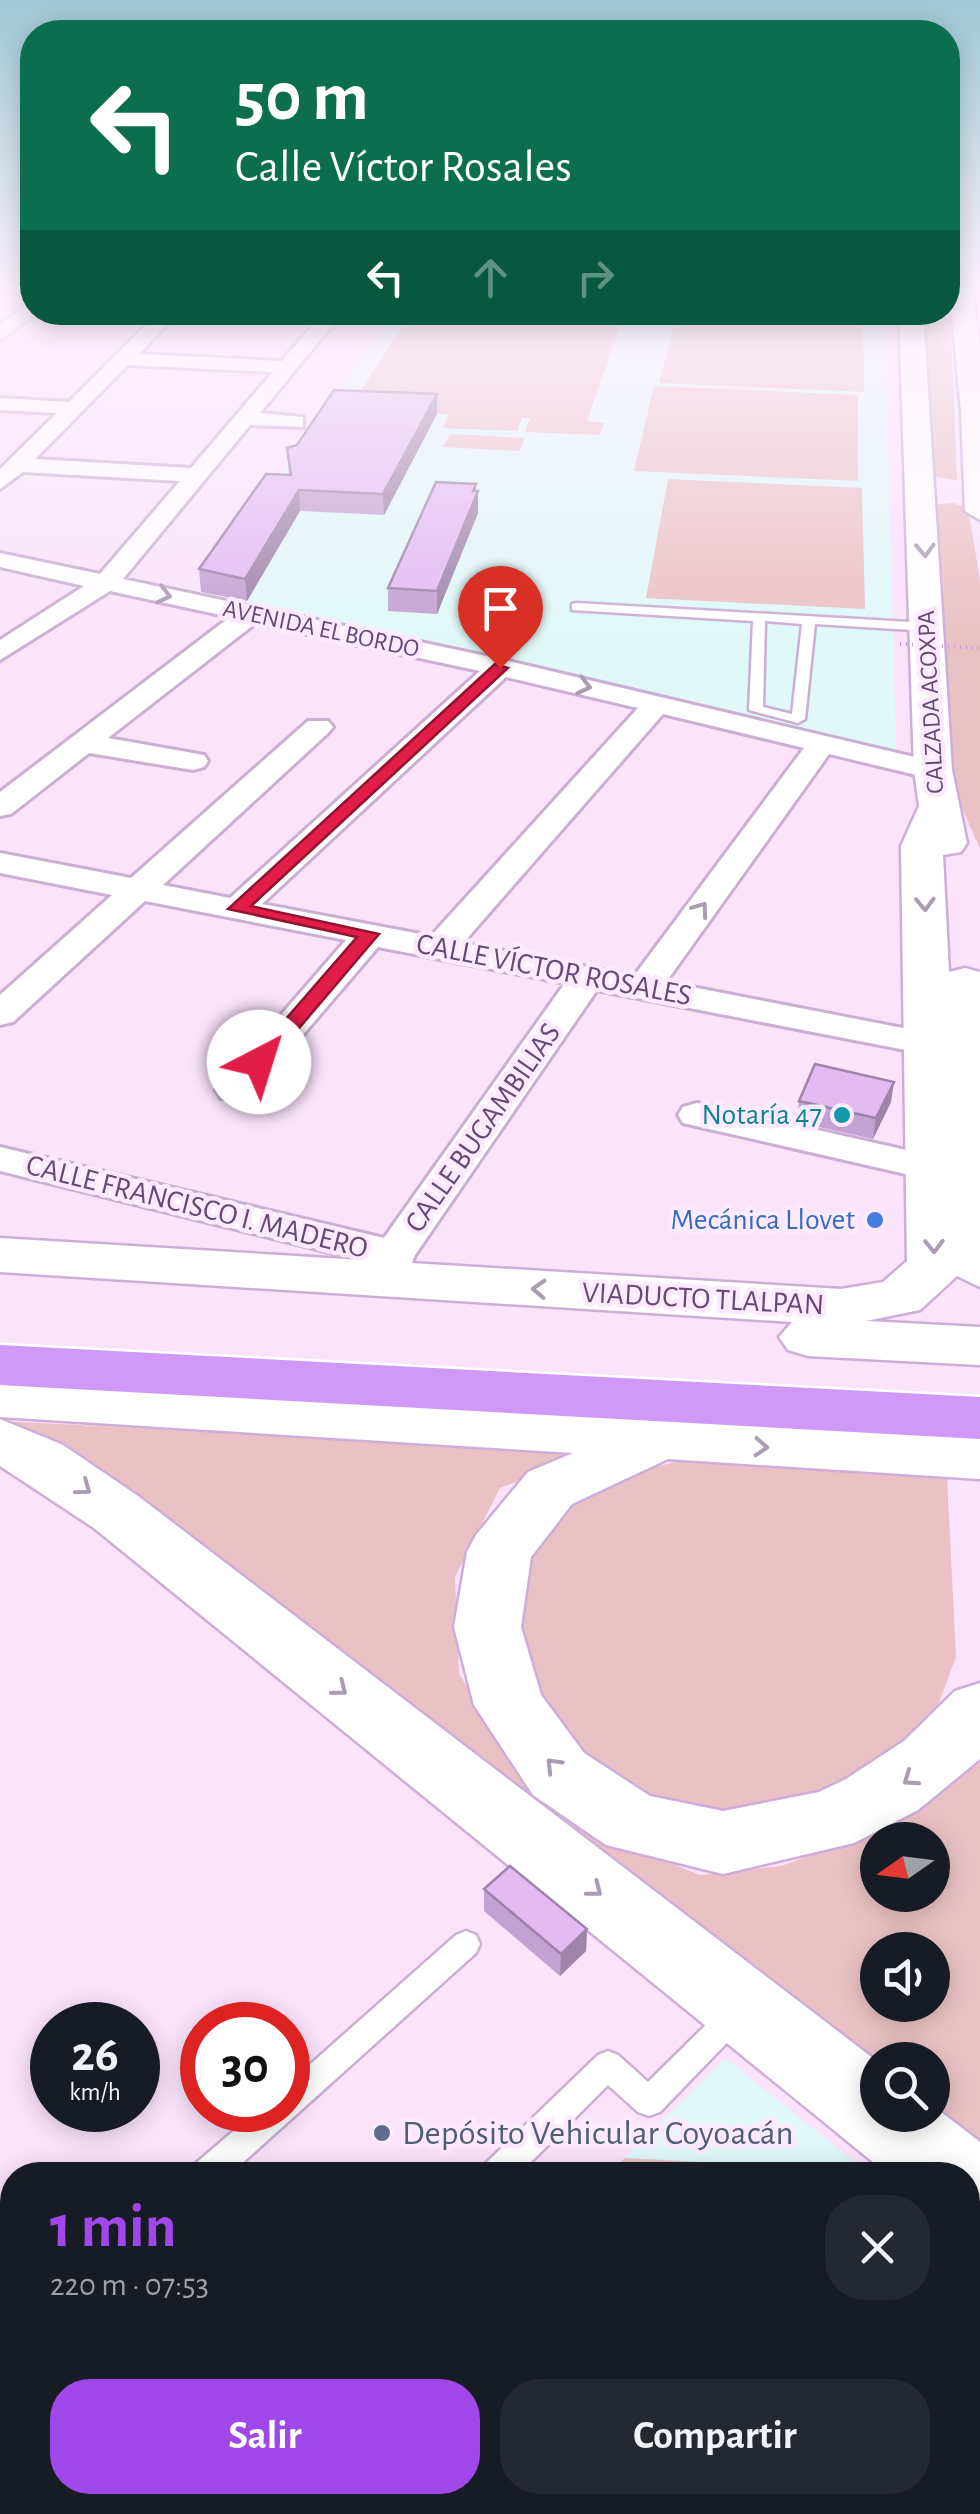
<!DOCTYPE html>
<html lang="es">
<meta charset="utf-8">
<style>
body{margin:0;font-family:"Alegreya Sans",sans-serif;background:#242831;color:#f1f3f6;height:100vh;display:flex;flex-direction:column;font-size:38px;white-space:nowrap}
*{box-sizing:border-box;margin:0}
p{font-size:32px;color:#9ea1a6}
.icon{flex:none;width:55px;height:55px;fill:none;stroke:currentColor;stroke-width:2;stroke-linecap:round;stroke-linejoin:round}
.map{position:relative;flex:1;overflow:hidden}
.drawer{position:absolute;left:0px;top:2162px;width:980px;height:352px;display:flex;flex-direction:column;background:#171b24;border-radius:40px 40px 0 0;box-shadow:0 5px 25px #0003}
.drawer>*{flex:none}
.guide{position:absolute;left:20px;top:20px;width:940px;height:305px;border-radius:40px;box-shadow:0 5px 25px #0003;background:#0b6e4f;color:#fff;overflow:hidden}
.needle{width:65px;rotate:256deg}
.controls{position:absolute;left:860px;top:1822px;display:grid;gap:20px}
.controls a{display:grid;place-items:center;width:90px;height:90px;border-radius:50%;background:#171b24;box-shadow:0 5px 25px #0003;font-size:50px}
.speed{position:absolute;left:30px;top:2002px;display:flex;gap:20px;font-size:50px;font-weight:700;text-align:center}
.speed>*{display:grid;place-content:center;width:130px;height:130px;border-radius:50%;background:#171b24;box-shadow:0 5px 25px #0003;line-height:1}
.speed small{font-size:25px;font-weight:400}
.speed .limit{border:15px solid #d22;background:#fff;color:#111}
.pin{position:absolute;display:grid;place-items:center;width:85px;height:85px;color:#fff;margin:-102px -42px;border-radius:50% 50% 50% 0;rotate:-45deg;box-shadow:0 0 10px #0007}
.pin .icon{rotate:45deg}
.me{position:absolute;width:110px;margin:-55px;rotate:40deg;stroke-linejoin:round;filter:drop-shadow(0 0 8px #0008)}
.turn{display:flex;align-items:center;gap:35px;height:210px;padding:0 50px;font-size:45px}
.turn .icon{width:130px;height:130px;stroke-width:2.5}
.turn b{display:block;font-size:70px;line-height:85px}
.lanes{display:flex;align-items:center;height:95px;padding:0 50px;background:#0003;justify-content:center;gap:50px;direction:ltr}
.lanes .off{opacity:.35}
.round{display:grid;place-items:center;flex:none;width:105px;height:105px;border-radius:40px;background:#242831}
.summary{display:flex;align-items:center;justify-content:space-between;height:170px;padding:0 50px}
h1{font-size:60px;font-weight:700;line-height:75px;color:#9f47e8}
.action{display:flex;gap:20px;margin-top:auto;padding:20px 50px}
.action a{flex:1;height:115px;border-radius:40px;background:#9f47e8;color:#fff;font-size:40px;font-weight:700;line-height:115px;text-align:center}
.action a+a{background:#242831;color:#f1f3f6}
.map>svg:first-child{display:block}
</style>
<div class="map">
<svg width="980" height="2514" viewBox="0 0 980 2514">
<rect width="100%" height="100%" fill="#fbe3fc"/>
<g fill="#e0f9f8">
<polygon points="725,312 885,320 896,750 196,598 392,313"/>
<polygon points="725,2058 871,2175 608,2175"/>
<polygon points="0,2198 12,2212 12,2502 269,2502 274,2509 281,2502 968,2502 968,2252 980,2264 980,2514 0,2514"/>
</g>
<g fill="#eac2c5" fill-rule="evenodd">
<polygon points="949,290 957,480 930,476 924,313 948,312"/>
<polygon points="411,313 624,315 587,421 604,423 600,435 525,432 530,418 522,418 517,431 443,428 449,414 349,409"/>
<polygon points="676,318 863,325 864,392 659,383"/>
<polygon points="654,386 858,395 858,481 634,471"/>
<polygon points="450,434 525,438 519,451 443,447"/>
<polygon points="668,479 862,488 865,609 646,598"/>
<polygon points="953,503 968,508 980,580 980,849 944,767 932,505"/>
<path d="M0,1421L599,1451L500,1488L455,1577L459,1673L501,1748L617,1842L700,1875L781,1866L894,1825L980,1763V2142L933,2101L932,2060H877L70,1454ZM878,1840H932V1895H878ZM878,1950H932V2005H878Z"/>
<polygon points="688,1458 947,1476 956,1657 934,1716 840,1793 726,1823 616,1792 550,1725 520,1649 519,1573 547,1519 597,1484"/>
<polygon points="625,2158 811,2168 819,2175 608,2175"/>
</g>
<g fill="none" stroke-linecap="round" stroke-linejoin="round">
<g stroke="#cbafd3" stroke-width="5">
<g id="lane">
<path d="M576,603L928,623L934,627L928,631L815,624L805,719L798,723L749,710L753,621L572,610V604ZM765,621L802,624L792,714L763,707Z"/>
<polygon points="466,1931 476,1935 480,1944 476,1953 229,2175 191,2175 195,2164 258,2110 288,2110 288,2084 456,1935"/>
<polygon points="735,2002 745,2006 750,2015 745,2024 660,2112 649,2116 638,2112 608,2085 518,2175 481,2175 485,2164 598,2055 608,2051 618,2055 648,2082 725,2006"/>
<polygon points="0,2266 12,2272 12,2317 0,2312"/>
<polygon points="98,2502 132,2502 133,2514 97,2514"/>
</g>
</g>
<g stroke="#cbafd3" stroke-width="6">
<g id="street">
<polygon points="32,302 32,312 38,312 0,340 0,325"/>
<path d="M159,312H179L139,354L282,361L324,312H343L260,413L303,417V427L250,425L123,579L500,659L944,764L948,770L933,779L829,754L666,982L944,1036L950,1044L944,1052L931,1055L597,990L415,1255L401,1290L386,1294L371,1290L364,1280L370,1262L0,1171V1147L384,1238L565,983L378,947L249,1098H221L216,1090L346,940L145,901L13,1022L0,1025V995L112,895L0,873V853L131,878L308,721H328L333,727L328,733L163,885L230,898L480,671L256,623L108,738L204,755L208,761L204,767L193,770L89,753L11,814L0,816V792L230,617L110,591L0,660V640L84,586L0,567V553L100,574L180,481L23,472L0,489V469L57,413L0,410V398L69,402ZM128,365L273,372L191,468L35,459ZM506,677L638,708L431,936L262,904ZM663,714L804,748L634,976L463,943Z"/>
<polygon points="697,1103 946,1159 952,1168 946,1177 932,1180 683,1123 678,1115 683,1107"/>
</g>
</g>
<g stroke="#ceaed8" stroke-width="5">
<g id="secondary">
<polygon points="949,287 972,287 980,349 980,520 965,511 961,411"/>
<polygon points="899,312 923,312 952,770 967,843 961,852 943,855 949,972 965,968 980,972 980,1287 957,1276 920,1310 866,1321 980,1327 980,1365 808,1356 788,1350 779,1337 792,1322 0,1272 0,1238 841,1289 883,1282 907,1261 901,846 919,806 914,770"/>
<polygon points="0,1377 980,1435 980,1479 668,1459 572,1504 531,1557 521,1627 541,1695 584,1753 650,1796 723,1811 819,1792 846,1779 904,1741 955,1691 980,1683 980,1759 918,1810 854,1843 723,1874 606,1845 533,1795 474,1705 454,1627 467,1552 476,1535 528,1472 573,1453 0,1417"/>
<polygon points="0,1419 63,1445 138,1496 878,2062 878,2115 932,2115 932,2105 980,2142 980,2206 968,2212 968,2175 889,2175 94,1528 0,1466"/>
</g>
</g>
<g stroke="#fff" stroke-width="5">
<polygon id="highway" points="0,1345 980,1397 980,1439 0,1385"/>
</g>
<use href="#lane" fill="#fff" fill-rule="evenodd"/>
<use href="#street" fill="#fff" fill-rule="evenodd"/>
<use href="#secondary" fill="#fff" fill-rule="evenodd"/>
<use href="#highway" fill="#d099f7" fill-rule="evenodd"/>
<polyline stroke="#c79ed7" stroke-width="4" stroke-dasharray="1 5" stroke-linecap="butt" points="900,644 980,648"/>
</g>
<g fill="#c3a1d0">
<polygon points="437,394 437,414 384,515 300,511 247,601 201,592 199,569 289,475 287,448"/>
<polygon points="478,513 437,614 388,611 388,588"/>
<polygon points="799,1101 891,1102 873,1139 797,1122"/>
<polygon points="484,1889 587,1929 586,1951 560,1976 484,1911"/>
</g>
<g fill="#9f83a9">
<polygon points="437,394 437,414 384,515 383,494"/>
<polygon points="476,484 476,497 478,491 478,513 437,614 437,591"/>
<polygon points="299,490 300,511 247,601 245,579"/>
<polygon points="894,1082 891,1102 873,1139 876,1118"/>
<polygon points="587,1929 586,1951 560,1976 561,1954"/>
</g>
<g fill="#e3bbf2" stroke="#9f83a9" stroke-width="2.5">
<polygon points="334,390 437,394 383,494 299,490 245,579 199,569 266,474 291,475 287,448 297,445"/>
<polygon points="436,482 476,484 473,491 478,491 437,591 388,588"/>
<polygon points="815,1064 894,1082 876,1118 799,1101"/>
<polygon points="510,1866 587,1929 561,1954 484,1889"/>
<polygon points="968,2311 980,2311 980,2514 309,2514 320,2502 968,2502"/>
</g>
<defs><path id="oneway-chevron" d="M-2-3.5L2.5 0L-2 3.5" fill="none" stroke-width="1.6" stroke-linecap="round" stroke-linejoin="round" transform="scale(2.5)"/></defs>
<g stroke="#ab9bb3">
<use href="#oneway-chevron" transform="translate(925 550) rotate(88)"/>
<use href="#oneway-chevron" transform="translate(164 595) rotate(13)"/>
<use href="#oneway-chevron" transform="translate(584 686) rotate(13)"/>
<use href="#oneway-chevron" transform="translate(925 904) rotate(88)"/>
<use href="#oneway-chevron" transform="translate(701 909) rotate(-54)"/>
<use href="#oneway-chevron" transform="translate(934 1246) rotate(89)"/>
<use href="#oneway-chevron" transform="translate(539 1289) rotate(-177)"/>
<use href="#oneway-chevron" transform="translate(761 1447) rotate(3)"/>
<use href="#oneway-chevron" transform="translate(84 1488) rotate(36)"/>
<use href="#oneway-chevron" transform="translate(340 1689) rotate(38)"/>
<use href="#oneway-chevron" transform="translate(553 1765) rotate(-134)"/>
<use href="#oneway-chevron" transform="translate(910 1779) rotate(145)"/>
<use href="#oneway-chevron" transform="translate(595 1890) rotate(38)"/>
</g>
<linearGradient id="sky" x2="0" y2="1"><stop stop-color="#9ec8d5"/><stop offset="0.45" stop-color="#fdf2fe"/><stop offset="1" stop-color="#fdf2fe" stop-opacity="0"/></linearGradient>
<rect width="980" height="639" fill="url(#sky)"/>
<polygon fill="#e11d48" stroke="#92132f" stroke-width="2.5" points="495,664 508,668 251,906 379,934 266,1067 252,1067 252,1058 357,937 228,909"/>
<circle fill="#0f9aa8" stroke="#feeaff" stroke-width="4" cx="842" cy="1115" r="10"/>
<circle fill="#3f7fe0" stroke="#feeaff" stroke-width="4" cx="875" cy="1220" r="10"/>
<circle fill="#5c6f8a" stroke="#feeaff" stroke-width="4" cx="382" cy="2133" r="10"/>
<g text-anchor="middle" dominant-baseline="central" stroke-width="9" stroke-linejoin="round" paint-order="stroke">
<g font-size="25" fill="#674975" stroke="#feeaff">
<text transform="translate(321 629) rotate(12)">AVENIDA EL BORDO</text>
<text transform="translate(931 702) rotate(-93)">CALZADA ACOXPA</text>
</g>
<g font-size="30" fill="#674975" stroke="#feeaff">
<text transform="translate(554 970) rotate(11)">CALLE VÍCTOR ROSALES</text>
<text transform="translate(483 1128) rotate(-55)">CALLE BUGAMBILIAS</text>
<text transform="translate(197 1207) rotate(14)">CALLE FRANCISCO I. MADERO</text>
<text transform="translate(703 1299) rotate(3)">VIADUCTO TLALPAN</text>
</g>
<g font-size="30" fill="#0d838f" stroke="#feeaff" text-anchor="end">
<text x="822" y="1115">Notaría 47</text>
</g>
<g font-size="30" fill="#366cbe" stroke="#feeaff" text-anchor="end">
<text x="855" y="1220">Mecánica Llovet</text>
</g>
<g font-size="35" fill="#4e5e75" stroke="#feeaff" text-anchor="start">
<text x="402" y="2133">Depósito Vehicular Coyoacán</text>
</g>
</g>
</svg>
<div class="controls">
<a><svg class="needle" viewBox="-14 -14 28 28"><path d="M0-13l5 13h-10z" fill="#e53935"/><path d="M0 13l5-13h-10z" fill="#9ea1a6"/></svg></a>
<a><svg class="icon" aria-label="sound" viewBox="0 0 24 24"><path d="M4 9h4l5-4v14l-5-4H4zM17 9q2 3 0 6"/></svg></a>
<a><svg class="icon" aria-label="search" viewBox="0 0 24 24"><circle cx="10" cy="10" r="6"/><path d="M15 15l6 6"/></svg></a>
</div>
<div class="speed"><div>26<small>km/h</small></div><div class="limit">30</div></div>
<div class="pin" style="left:500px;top:668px;background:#d93025"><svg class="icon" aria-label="arrive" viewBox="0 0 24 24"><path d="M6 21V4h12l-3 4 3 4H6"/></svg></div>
<svg class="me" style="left:259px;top:1062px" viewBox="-20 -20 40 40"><circle r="19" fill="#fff"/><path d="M0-13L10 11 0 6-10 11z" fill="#e11d48"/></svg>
<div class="guide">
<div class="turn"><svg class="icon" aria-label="left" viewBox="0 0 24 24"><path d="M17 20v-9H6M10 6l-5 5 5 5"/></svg><div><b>50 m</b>Calle Víctor Rosales</div></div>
<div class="lanes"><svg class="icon" aria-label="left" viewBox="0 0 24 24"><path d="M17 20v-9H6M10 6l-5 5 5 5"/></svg><svg class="icon off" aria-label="ahead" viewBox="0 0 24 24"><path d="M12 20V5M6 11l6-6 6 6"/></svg><svg class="icon off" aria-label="right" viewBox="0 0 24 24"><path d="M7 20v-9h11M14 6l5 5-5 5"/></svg></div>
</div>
<section class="drawer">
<div class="summary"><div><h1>1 min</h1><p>220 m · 07:53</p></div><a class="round"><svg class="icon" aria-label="close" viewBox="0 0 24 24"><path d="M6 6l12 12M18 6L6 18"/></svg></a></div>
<div class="action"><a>Salir</a><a>Compartir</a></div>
</section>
</div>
